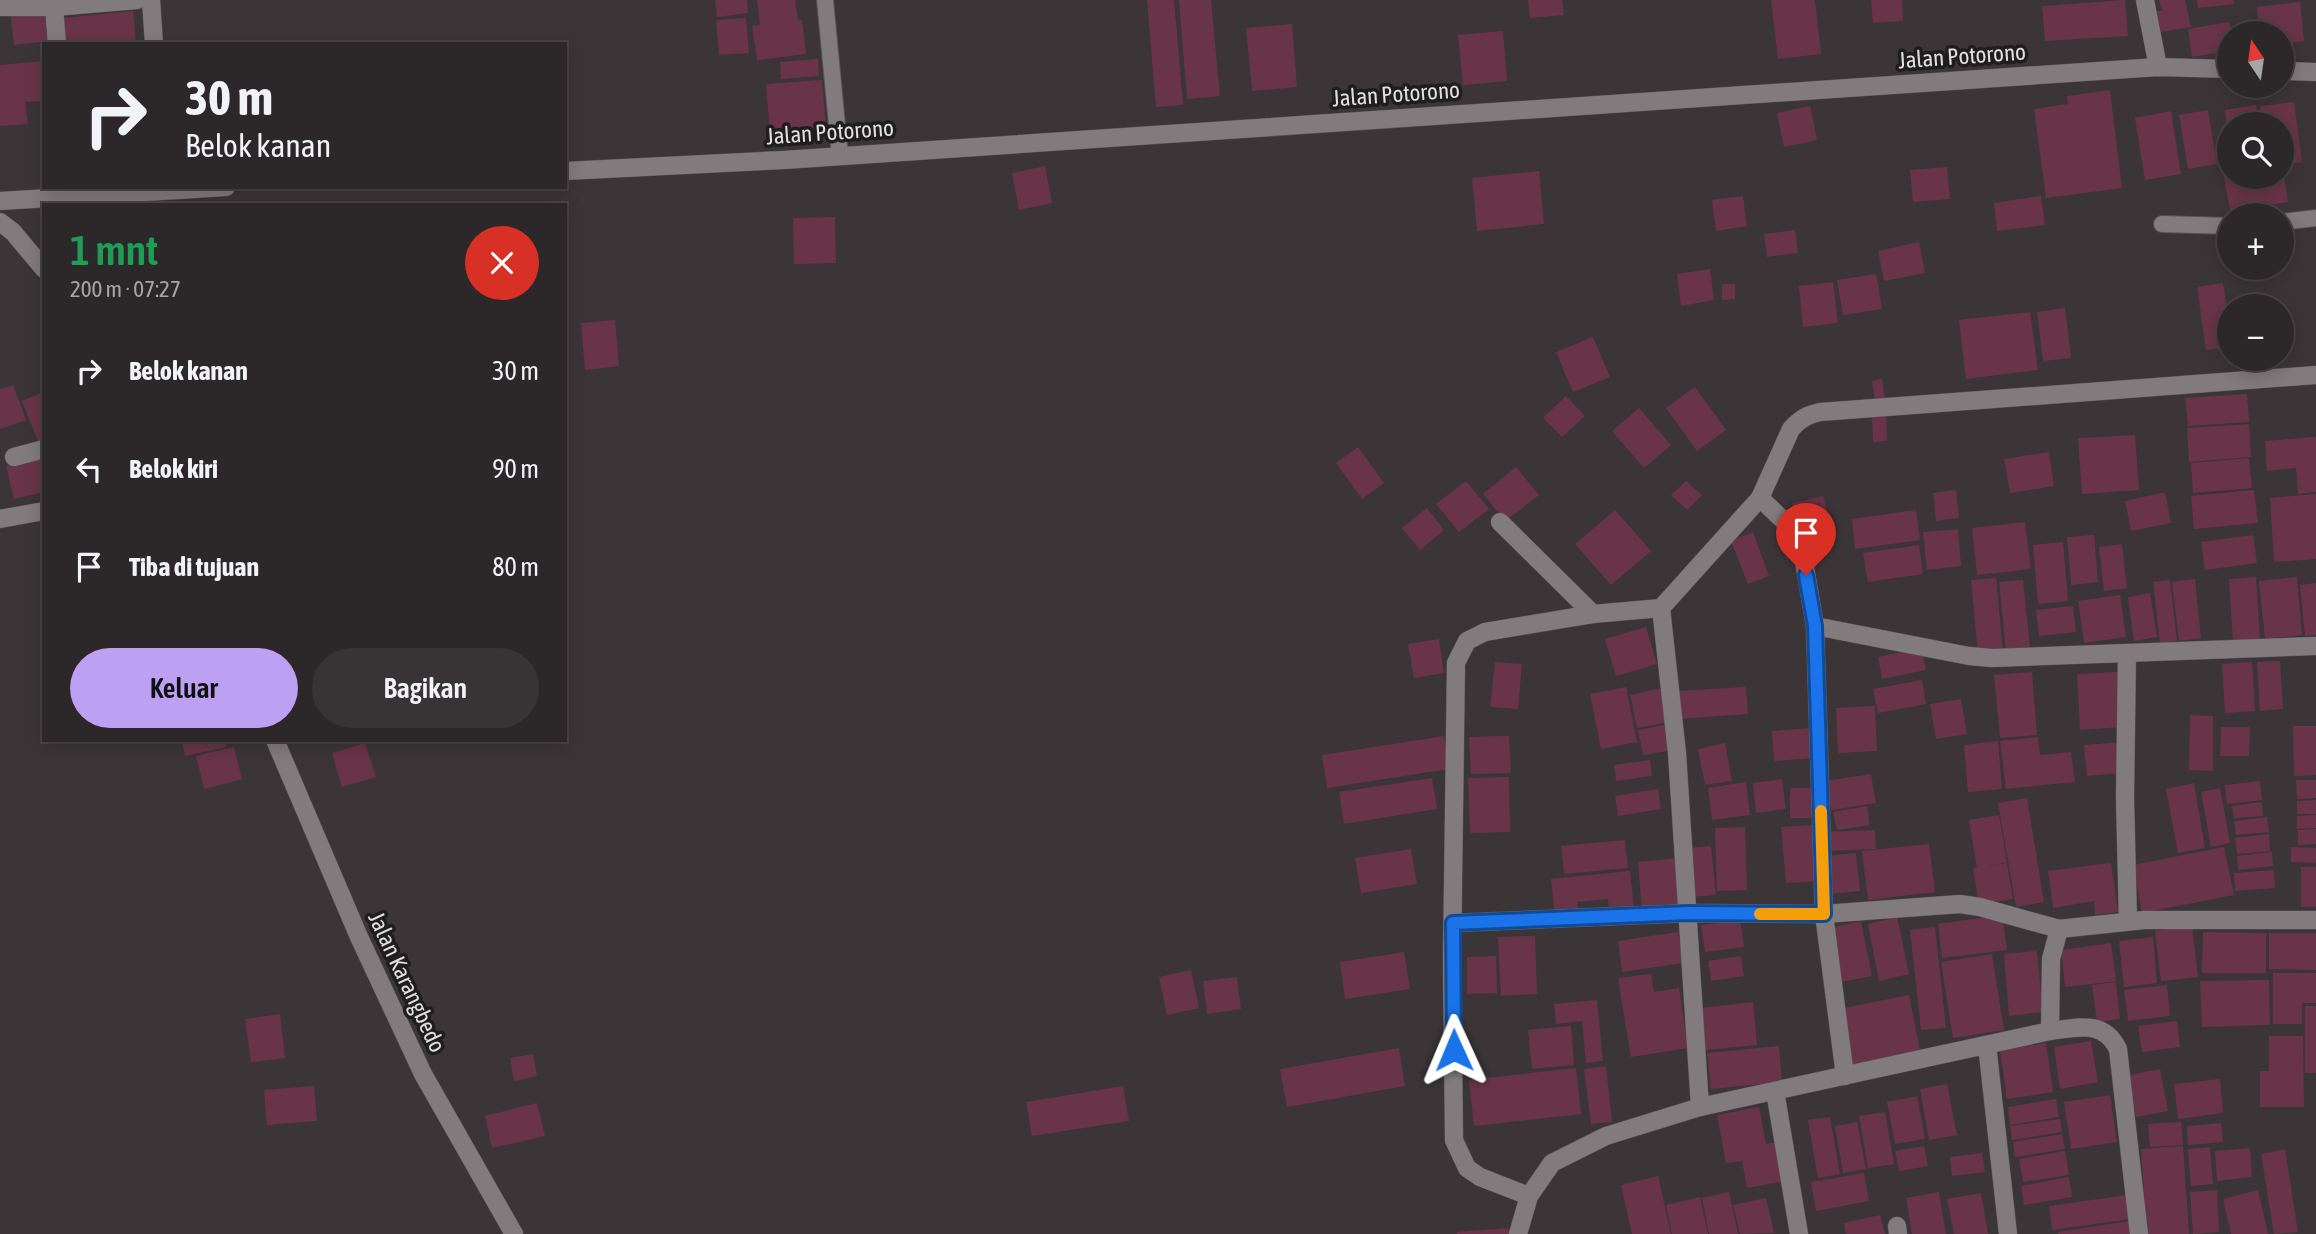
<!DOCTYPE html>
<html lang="id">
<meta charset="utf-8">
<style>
body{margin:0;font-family:"Asap Condensed",sans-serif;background:#383435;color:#f1f3f6;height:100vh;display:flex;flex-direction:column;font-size:26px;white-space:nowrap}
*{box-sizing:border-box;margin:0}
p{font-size:23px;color:#a6a6a8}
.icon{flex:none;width:38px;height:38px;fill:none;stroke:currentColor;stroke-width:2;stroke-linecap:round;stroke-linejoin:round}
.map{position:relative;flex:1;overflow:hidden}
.drawer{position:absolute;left:42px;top:203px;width:525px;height:539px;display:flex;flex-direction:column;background:#2c2829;border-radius:0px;box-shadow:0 4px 18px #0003,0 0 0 2px #484446}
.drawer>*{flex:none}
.banner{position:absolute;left:42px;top:42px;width:525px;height:147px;border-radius:0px;box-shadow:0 4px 18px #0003,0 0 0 2px #484446;background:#2c2829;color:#f1f3f6;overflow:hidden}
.needle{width:46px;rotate:347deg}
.controls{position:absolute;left:2217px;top:21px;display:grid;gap:14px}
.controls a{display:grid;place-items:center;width:77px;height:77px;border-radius:50%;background:#2c2829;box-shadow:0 4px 18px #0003,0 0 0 2px #484446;font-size:35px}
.pin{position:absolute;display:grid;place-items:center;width:60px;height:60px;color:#fff;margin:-72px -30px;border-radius:50% 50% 50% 0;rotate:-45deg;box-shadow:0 0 7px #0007}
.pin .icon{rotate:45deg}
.me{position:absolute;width:77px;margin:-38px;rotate:359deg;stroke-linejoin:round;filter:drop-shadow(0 0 5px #0008)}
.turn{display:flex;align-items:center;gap:24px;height:147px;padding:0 28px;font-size:32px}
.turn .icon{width:91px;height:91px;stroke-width:2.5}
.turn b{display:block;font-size:49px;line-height:60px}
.round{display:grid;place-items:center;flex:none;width:74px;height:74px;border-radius:37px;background:#383435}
.head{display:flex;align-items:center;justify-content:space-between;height:119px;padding:0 28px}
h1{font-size:42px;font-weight:600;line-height:52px;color:#1e9e55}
.primary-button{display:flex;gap:14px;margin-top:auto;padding:14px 28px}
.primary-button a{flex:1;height:80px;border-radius:42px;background:#bca0f2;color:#111;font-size:28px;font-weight:600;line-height:80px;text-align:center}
.primary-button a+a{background:#383435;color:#f1f3f6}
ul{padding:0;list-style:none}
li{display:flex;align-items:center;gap:21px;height:98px;padding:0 28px}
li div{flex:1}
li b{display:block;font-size:26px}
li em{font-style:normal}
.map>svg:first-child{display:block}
</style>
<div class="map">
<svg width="2316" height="1234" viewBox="0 0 2316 1234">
<rect width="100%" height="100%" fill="#3b3537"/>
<g fill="#693447">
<polygon points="715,0 747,0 748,13 717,17"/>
<polygon points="757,0 795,0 798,20 802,20 806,54 757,60 752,26 760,25"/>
<polygon points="1147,0 1174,0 1183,105 1156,107"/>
<polygon points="1179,0 1211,0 1220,96 1187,99"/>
<polygon points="1528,0 1562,0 1564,15 1530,18"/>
<polygon points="1771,0 1815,0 1821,54 1778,59"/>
<polygon points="1871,0 1902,0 1903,21 1873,23"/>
<polygon points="2125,0 2128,36 2045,41 2042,6"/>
<polygon points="2159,0 2185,0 2191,27 2161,32 2157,11 2162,11"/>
<polygon points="2197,0 2233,0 2234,4 2198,8"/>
<polygon points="2300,2 2304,41 2282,44 2282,33 2260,33 2257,7"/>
<polygon points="44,8 48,41 14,45 10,11"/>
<polygon points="133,11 136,44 65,44 63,18"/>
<polygon points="746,18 749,53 719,55 716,20"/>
<polygon points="2229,22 2231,33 2230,51 2192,57 2188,29"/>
<polygon points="1292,24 1297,87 1252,91 1246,28"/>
<polygon points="1503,31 1507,81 1463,85 1458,35"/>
<polygon points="818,59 819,76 781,79 780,62"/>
<polygon points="44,61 44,101 25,102 28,124 0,126 0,65"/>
<polygon points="822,80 826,129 770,134 766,84"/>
<polygon points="2110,90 2122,188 2046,198 2034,109 2068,104 2067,96"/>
<polygon points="2294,102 2302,162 2282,165 2282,124 2262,124 2260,106"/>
<polygon points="2256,105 2259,124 2230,124 2228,131 2225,110"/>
<polygon points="1810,106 1817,140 1784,147 1777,113"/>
<polygon points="2208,110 2217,164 2188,169 2179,115"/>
<polygon points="2171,111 2181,174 2145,180 2135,118"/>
<polygon points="1045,166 1052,203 1019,210 1012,173"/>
<polygon points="1947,167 1950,199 1913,202 1910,170"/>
<polygon points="1539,171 1544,224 1477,231 1472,178"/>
<polygon points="2230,175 2230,177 2284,177 2288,202 2230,211 2224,176"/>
<polygon points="1743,196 1747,226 1716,231 1712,200"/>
<polygon points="2041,196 2045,225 1997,231 1994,203"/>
<polygon points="835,217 836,263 794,264 793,218"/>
<polygon points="1795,230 1798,253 1767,257 1764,234"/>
<polygon points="1919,242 1925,273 1884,281 1878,251"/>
<polygon points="1710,269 1714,300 1681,306 1677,274"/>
<polygon points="1876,274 1882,309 1843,315 1837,280"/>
<polygon points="1833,282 1838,323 1803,327 1799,286"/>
<polygon points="2223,283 2230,327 2230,347 2206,350 2197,287"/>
<polygon points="1722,284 1735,284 1735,299 1722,300"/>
<polygon points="2065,308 2071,358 2043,361 2037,312"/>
<polygon points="2030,312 2038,370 1966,379 1959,320"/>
<polygon points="615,320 619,366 585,370 581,323"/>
<polygon points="1593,337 1610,377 1573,392 1556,352"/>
<polygon points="1882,379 1885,398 1875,400 1872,381"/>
<polygon points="13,385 26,420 0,429 0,389"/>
<polygon points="1695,387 1726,430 1697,451 1666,408"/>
<polygon points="44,392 44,443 39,444 22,401"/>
<polygon points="2247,394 2249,422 2188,426 2185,398"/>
<polygon points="1566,396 1585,416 1562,437 1543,418"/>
<polygon points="1639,408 1671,445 1644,468 1612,431"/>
<polygon points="1872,414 1886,414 1887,441 1873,442"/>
<polygon points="2249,424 2251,457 2189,462 2187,428"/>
<polygon points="2135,435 2139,490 2082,494 2078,438"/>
<polygon points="2316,437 2316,492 2298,494 2296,468 2267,471 2265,441"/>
<polygon points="1358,447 1384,483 1362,499 1336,463"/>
<polygon points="2049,452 2054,486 2010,493 2004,459"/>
<polygon points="41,458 44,470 44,492 14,499 6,466"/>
<polygon points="2249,458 2252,488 2193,493 2191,463"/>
<polygon points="1516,467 1539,495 1505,521 1483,494"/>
<polygon points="1466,481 1489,509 1459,532 1436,504"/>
<polygon points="1686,481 1702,495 1687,510 1671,495"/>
<polygon points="1956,490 1959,518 1936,521 1933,493"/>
<polygon points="2254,490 2258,523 2194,529 2191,496"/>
<polygon points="2165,492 2171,523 2131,531 2125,501"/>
<polygon points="2316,494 2316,559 2274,562 2270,498"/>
<polygon points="1823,496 1831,527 1800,535 1792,503"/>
<polygon points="1427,508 1444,530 1420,550 1402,528"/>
<polygon points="1615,510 1651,551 1611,585 1575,544"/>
<polygon points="1916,510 1920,540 1855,549 1852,519"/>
<polygon points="2025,522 2031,569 1977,575 1972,528"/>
<polygon points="1958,529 1961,566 1927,570 1923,532"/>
<polygon points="1753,532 1769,576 1748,584 1731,541"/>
<polygon points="2094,535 2098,582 2071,585 2067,537"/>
<polygon points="2253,535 2257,563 2205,570 2201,542"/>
<polygon points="2063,542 2068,601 2038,604 2033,545"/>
<polygon points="2122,544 2127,588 2104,591 2099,547"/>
<polygon points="1919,545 1923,574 1868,582 1863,553"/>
<polygon points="2256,577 2260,640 2233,642 2229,579"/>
<polygon points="2297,577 2302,635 2265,639 2259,581"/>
<polygon points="1996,578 2003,652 1978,655 1971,580"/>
<polygon points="2195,579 2201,638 2179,641 2172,582"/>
<polygon points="2023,580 2030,647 2006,650 1999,582"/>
<polygon points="2170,580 2177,641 2160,643 2153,582"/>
<polygon points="2316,583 2316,635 2305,636 2300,585"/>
<polygon points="2150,593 2157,637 2134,641 2128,597"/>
<polygon points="2120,595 2126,637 2084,643 2078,601"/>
<polygon points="2073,606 2076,632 2039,636 2036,610"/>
<polygon points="1646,627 1657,664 1616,676 1605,639"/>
<polygon points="1439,639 1444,673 1414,678 1408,644"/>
<polygon points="1921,648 1926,670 1882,679 1878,657"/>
<polygon points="2280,661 2283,709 2260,711 2257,662"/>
<polygon points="1495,662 1522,664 1518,709 1490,707"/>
<polygon points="2252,662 2255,711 2225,713 2222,664"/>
<polygon points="2032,672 2037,735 2000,738 1994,675"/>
<polygon points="2118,672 2121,727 2080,730 2077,674"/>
<polygon points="1922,680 1926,704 1878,713 1873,689"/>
<polygon points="1626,687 1637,742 1601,749 1590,694"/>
<polygon points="1746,687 1748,714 1677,719 1676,691"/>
<polygon points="1662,688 1669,722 1637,728 1630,695"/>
<polygon points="1961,699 1967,734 1936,739 1930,704"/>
<polygon points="1875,706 1877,751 1838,753 1836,708"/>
<polygon points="2190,715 2213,716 2213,771 2189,770"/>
<polygon points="1669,724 1674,750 1643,755 1638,730"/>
<polygon points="2293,726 2316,726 2316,775 2294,776"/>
<polygon points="2221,727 2250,727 2249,756 2220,756"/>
<polygon points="1812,728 1814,758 1774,761 1772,731"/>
<polygon points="1444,736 1449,769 1327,788 1322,755"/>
<polygon points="1509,736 1511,773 1471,774 1469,737"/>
<polygon points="2038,737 2040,755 2071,752 2075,782 2006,789 2000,741"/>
<polygon points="182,740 225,740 226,747 185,756"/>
<polygon points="1998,741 2002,789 1968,792 1964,745"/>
<polygon points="2121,742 2124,773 2087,776 2084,745"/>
<polygon points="365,743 376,777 342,787 332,753"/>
<polygon points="1725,743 1732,781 1705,785 1698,749"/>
<polygon points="234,747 242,779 204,789 196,756"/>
<polygon points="1650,760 1652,776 1616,781 1614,765"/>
<polygon points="1871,774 1876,803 1831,810 1826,781"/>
<polygon points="1509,777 1510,832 1470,833 1468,778"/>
<polygon points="1432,778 1437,809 1344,824 1339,792"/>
<polygon points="1782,779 1786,809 1756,813 1753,783"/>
<polygon points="2296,780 2316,780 2316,798 2297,799"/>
<polygon points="2260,781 2262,800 2227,804 2225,785"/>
<polygon points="1746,782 1750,815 1712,820 1708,788"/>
<polygon points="2194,783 2205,848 2178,853 2166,789"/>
<rect x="1790" y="788" width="28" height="30"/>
<polygon points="2220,788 2230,843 2211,847 2201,792"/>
<polygon points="1658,789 1661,809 1618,816 1615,796"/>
<polygon points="2027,798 2044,902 2016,907 1998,803"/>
<polygon points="2316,800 2316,814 2297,814 2297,801"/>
<polygon points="2262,802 2263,816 2234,818 2232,806"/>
<polygon points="1867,806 1870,825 1837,830 1833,812"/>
<polygon points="1999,815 2007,862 1984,867 2007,863 2013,899 1979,904 1973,868 1977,868 1969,820"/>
<polygon points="2316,815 2316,828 2297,829 2297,816"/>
<polygon points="2267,817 2269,832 2236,835 2234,821"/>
<polygon points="1814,825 1818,881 1786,883 1781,827"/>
<polygon points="1745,827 1747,890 1717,891 1715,828"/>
<polygon points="2316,829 2316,844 2298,845 2298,830"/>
<polygon points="1875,830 1876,849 1827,851 1826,832"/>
<polygon points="2269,834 2270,851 2237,854 2235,838"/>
<polygon points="1625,840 1628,868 1564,874 1561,846"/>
<polygon points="1929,844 1935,892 1868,900 1862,851"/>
<polygon points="1711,846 1716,895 1691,897 1686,848"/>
<polygon points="2224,847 2234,895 2142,913 2133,865"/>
<polygon points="2291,847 2316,848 2316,863 2291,862"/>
<polygon points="1411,849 1417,884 1361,893 1355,858"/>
<polygon points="2272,852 2273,866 2238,870 2237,856"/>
<polygon points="1856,853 1860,891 1829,894 1826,856"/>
<polygon points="1679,858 1683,907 1642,911 1638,862"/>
<polygon points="2111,863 2118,912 2095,915 2094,901 2053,908 2048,871"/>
<rect x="2301" y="867" width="15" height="40"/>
<polygon points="2274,870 2275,888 2235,891 2234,873"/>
<polygon points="1630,871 1634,908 1609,911 1608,899 1577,902 1578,913 1555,915 1551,879"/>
<polygon points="2002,915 2007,950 1942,958 1938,924"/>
<polygon points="1897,917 1909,974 1879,981 1868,924"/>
<polygon points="1740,920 1744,947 1705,952 1701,925"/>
<polygon points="1861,921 1872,976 1841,982 1830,928"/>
<polygon points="2192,926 2198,977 2161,981 2155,931"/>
<polygon points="1935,927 1946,1028 1921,1030 1910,930"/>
<polygon points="1678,932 1683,963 1622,972 1618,941"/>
<polygon points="2203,932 2266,933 2266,973 2202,973"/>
<polygon points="2269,933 2316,933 2316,970 2269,969"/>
<polygon points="1535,936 1537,994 1501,996 1498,937"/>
<polygon points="2153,937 2157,983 2124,987 2119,941"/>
<polygon points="2111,943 2116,981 2065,987 2061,950"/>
<polygon points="2037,951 2043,1012 2009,1016 2004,954"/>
<polygon points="1404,952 1410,989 1345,999 1340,962"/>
<polygon points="1992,954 2004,1030 1953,1038 1941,962"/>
<polygon points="1496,956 1497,993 1467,994 1467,957"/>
<polygon points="1741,956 1744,976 1711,981 1708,961"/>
<polygon points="1191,970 1199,1008 1167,1015 1159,977"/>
<polygon points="2273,973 2316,973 2316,1003 2302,1003 2302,1024 2273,1024"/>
<polygon points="1651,974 1654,992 1679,988 1688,1048 1631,1057 1618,978"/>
<polygon points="1237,977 1241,1009 1207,1014 1203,981"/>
<polygon points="2269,980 2270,1025 2202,1027 2200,981"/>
<polygon points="2116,982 2120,1019 2097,1022 2092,985"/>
<polygon points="2167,985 2170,1016 2128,1021 2124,990"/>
<polygon points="1909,995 1921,1055 1851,1068 1839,1009"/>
<polygon points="1597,1000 1603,1061 1586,1063 1582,1021 1556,1024 1554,1004"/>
<polygon points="1753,1002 1757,1045 1705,1050 1701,1008"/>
<rect x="2305" y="1006" width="11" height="67"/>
<polygon points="280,1014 285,1058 251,1062 245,1019"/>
<polygon points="2177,1021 2180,1047 2142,1052 2138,1026"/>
<polygon points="1571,1026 1574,1065 1532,1069 1528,1030"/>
<polygon points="2269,1036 2303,1036 2304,1107 2260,1107 2260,1071 2269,1071"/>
<polygon points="2091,1041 2098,1082 2060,1089 2054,1047"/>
<polygon points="2046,1043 2053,1092 2007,1099 2000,1050"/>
<polygon points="1779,1046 1782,1082 1711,1089 1707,1053"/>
<polygon points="1399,1048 1405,1086 1287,1107 1280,1069"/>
<polygon points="533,1054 537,1076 514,1081 510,1058"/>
<polygon points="1606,1066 1612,1122 1591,1124 1584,1069"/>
<polygon points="1576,1068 1581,1114 1474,1126 1469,1080"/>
<polygon points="2160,1069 2168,1111 2136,1117 2129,1075"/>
<polygon points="2220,1079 2223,1113 2178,1119 2174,1084"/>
<polygon points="1947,1084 1957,1135 1929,1140 1920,1089"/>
<polygon points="314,1086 317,1121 267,1125 264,1090"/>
<polygon points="1123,1086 1129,1121 1032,1136 1026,1102"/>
<polygon points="2110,1095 2117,1142 2071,1149 2064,1102"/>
<polygon points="1917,1096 1925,1139 1895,1144 1887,1102"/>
<polygon points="2056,1099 2059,1117 2010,1125 2008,1107"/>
<polygon points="537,1103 545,1136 492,1148 485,1116"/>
<polygon points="1759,1107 1766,1144 1777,1142 1785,1181 1747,1188 1742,1161 1726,1163 1717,1115"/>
<polygon points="1885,1112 1894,1164 1868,1168 1859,1116"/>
<polygon points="1830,1117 1840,1174 1818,1178 1808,1120"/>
<polygon points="2060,1119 2062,1132 2012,1140 2010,1126"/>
<polygon points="1857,1122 1866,1169 1843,1173 1835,1126"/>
<polygon points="2181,1122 2183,1145 2150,1147 2148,1124"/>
<polygon points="2221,1123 2223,1142 2188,1145 2187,1126"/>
<polygon points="2062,1134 2065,1149 2015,1157 2013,1142"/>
<polygon points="1924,1146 1928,1166 1899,1171 1895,1151"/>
<polygon points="2183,1146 2189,1234 2147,1234 2141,1149"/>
<polygon points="2210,1147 2213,1184 2191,1186 2188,1149"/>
<polygon points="2250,1148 2252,1177 2217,1181 2215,1151"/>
<polygon points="2285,1149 2298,1232 2274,1234 2261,1154"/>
<polygon points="2065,1151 2069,1175 2023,1182 2019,1159"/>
<polygon points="1982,1153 1985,1172 1952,1176 1950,1157"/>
<polygon points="1864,1173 1869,1201 1816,1211 1811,1182"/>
<polygon points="1658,1176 1671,1234 1632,1234 1621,1185"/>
<polygon points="2069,1177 2072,1197 2024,1205 2021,1186"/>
<polygon points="2217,1190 2219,1232 2193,1234 2190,1192"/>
<polygon points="2258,1190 2268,1234 2231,1234 2223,1199"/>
<polygon points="1729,1192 1738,1234 1709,1234 1702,1198"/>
<polygon points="1939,1192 1946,1234 1912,1234 1906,1198"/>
<polygon points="1981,1193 1988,1234 1954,1234 1947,1199"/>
<polygon points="2127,1195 2131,1219 2052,1230 2049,1206"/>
<polygon points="1700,1197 1708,1234 1672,1234 1666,1205"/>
<polygon points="1766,1198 1774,1233 1740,1234 1733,1205"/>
<polygon points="1880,1215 1885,1234 1846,1234 1844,1223"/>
<polygon points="2130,1221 2132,1234 2058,1234 2058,1232"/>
<polygon points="1508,1228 1509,1234 1457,1234 1457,1232"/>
</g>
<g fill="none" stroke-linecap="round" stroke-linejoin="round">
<g stroke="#585354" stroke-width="18">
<g id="lane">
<polyline points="825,0 840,156"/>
<polyline points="2282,222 2316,218"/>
<polyline points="2162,224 2230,226"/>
</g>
</g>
<g stroke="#585354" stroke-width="19">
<g id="street">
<polyline points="151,0 154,44"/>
<polyline points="2145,0 2158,67"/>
<polyline points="0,7 54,7 137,0"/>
<polyline points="54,7 57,44"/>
<polyline points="2282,71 2316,72"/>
<polyline points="565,171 784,160 2158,67 2230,69"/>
<polyline points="0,201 226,187"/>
<polyline points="0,222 13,232 44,269"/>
<polyline points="14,457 44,449"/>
<polyline points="1760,498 1789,526 1797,538 1802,550 1815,626 1824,914 1845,1076"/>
<polyline points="0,519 44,511"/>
<polyline points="1500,522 1593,614"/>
<polyline points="1661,608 1677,753 1700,1107"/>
<polyline points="1815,626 1969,656 1992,658 2316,646"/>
<polyline points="2127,653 2125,798 2128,921"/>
<polyline points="275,740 359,937 423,1074 514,1234"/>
<polyline points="1453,923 1689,913 1824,914 1960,904 1980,907 2059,929 2144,920 2316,920"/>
<polyline points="2050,1031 2051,959 2059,929"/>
<polyline points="1987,1045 2008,1234"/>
<polyline points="1775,1091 1799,1234"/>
<path d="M1529,1196L1480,1177L1467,1168L1454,1140L1452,959L1456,663L1467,641L1485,632L1593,614L1661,608L1760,498L1791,429C1800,419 1807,415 1820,412L2316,375"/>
<polyline points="1897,1226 1898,1234"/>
<path d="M1518,1234L1529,1196L1552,1163L1606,1136L1700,1107L2050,1031C2078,1028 2103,1019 2118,1049L2139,1234"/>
</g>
</g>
<use href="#lane" stroke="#827b7d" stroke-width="16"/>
<use href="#street" stroke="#827b7d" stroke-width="18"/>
</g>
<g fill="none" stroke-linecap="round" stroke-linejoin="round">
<g stroke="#114b97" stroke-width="18">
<polyline id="route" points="1454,1050 1453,923 1689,913 1824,914 1815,626 1806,575"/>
</g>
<use href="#route" stroke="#1a73e8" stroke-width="12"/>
<polyline stroke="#f59e0b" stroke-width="12" points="1760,914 1824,914 1821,811"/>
</g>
<g text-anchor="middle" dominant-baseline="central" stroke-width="7" stroke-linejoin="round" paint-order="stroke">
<g font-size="23" fill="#e3dfe0" stroke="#201d1e">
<text transform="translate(1962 56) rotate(-4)">Jalan Potorono</text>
<text transform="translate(1396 94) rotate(-4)">Jalan Potorono</text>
<text transform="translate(830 132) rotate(-4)">Jalan Potorono</text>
<text transform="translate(407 982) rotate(65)">Jalan Karangbedo</text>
</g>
</g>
</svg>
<div class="controls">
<a><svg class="needle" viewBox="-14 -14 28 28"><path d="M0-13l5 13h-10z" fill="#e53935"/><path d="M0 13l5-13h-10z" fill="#a6a6a8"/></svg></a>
<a><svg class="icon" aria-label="search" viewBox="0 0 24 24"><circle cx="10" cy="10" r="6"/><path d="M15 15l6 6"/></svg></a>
<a>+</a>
<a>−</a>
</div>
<div class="pin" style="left:1806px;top:575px;background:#d93025"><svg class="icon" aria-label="arrive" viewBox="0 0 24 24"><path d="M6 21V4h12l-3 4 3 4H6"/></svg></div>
<svg class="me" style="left:1454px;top:1050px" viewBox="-20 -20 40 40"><path d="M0-17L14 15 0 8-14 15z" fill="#1a73e8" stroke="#fff" stroke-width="4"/></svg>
<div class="banner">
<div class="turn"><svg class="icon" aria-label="right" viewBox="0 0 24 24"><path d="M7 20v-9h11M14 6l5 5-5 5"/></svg><div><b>30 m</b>Belok kanan</div></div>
</div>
<section class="drawer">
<div class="head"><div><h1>1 mnt</h1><p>200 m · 07:27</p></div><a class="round" style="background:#d93025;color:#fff"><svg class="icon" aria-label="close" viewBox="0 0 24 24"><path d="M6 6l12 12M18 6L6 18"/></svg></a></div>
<ul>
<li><svg class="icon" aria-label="right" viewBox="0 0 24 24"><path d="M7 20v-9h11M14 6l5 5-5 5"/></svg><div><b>Belok kanan</b></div><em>30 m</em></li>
<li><svg class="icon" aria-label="left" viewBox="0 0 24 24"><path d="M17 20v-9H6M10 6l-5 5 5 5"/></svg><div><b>Belok kiri</b></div><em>90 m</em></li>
<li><svg class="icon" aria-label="arrive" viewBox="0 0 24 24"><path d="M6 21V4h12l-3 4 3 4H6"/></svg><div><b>Tiba di tujuan</b></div><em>80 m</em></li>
</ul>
<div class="primary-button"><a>Keluar</a><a>Bagikan</a></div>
</section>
</div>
